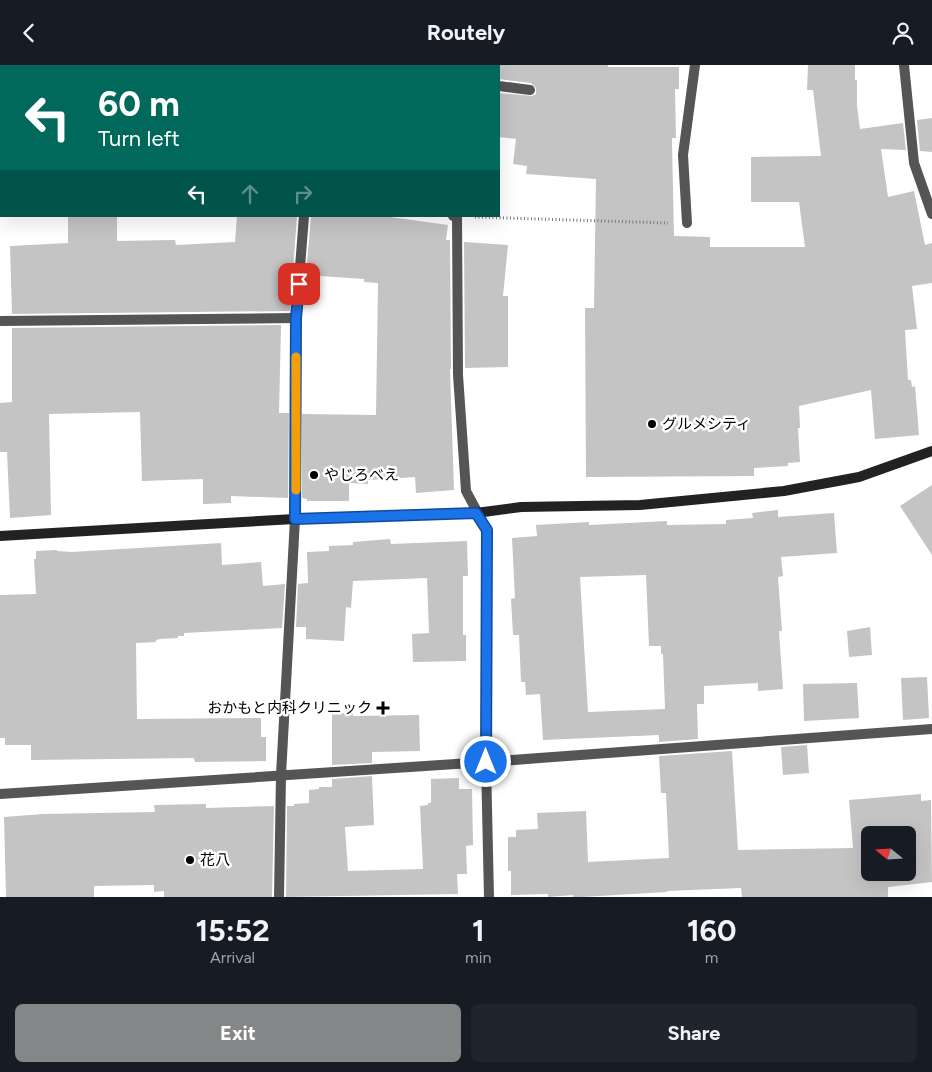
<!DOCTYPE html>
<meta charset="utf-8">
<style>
body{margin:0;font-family:Figtree,"Noto Sans JP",sans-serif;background:#20242c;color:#f1f3f6;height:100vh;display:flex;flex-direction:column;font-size:19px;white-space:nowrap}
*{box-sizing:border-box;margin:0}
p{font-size:16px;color:#9ea1a6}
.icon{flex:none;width:28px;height:28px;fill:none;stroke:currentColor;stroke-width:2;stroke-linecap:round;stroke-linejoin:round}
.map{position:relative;height:832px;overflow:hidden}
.side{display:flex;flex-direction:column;background:#171b24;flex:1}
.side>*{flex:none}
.banner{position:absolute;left:0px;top:0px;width:500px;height:152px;box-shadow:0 5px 20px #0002;background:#00695c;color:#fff;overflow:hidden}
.needle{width:32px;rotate:288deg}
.buttons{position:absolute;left:861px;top:761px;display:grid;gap:10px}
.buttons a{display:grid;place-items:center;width:55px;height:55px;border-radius:8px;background:#171b24;box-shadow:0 5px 20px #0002;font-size:25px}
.pin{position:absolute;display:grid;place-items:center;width:42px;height:42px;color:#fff;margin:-21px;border-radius:10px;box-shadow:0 2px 8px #0006}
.me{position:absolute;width:55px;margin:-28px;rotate:0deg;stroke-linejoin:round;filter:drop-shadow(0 0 4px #0008)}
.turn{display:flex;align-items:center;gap:18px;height:105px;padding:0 15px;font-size:22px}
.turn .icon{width:65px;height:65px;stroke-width:2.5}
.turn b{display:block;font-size:35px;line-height:42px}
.lanes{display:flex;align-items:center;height:48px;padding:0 15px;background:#0003;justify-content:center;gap:25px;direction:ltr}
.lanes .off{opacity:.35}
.eta{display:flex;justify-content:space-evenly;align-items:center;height:85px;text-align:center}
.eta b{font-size:30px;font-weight:700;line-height:35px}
.primary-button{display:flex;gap:10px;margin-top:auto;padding:10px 15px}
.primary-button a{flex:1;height:58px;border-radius:8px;background:#858687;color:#fff;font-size:20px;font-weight:700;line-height:58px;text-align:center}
.primary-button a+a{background:#20242c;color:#f1f3f6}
header{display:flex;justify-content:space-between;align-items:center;height:65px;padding:0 15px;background:#171b24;font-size:22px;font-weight:700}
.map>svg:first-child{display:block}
</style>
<header><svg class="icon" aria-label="back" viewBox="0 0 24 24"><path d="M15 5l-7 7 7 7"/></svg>Routely<svg class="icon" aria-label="person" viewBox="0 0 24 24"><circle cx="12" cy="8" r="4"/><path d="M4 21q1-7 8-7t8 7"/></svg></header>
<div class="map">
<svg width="932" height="832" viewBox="0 0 932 832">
<rect width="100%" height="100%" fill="#fff"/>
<g fill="#c4c4c4" fill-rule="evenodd">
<polygon points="499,0 608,0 608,2 679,2 679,24 675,24 676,73 672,73 672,77 674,171 710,172 710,182 805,182 799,137 751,137 751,92 821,91 813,25 807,25 808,0 855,0 855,15 857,15 857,41 860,64 903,58 906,85 881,84 888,132 914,126 925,180 932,178 932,218 912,221 917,264 905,265 908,315 911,315 912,322 915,321 919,370 875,374 871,325 799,341 800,363 798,363 800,397 788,398 788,401 754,403 754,411 586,412 585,243 594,243 596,114 526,109 527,101 513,99 516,74 499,72 499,28 532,31 536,29 536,23 531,18 499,14"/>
<polygon points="932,53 932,87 920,86 917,55"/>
<polygon points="68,151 117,151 117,176 175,175 176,180 235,177 237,151 297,151 290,246 12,249 10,181 68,178"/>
<polygon points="311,151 383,151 448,160 446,175 450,175 451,304 450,304 454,425 416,428 415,412 368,415 368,419 349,418 349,436 307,436 307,434 302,433 302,349 376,350 378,218 364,217 364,214 306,210"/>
<polygon points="464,177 508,180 503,231 508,231 508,302 465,303"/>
<polygon points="281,260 279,348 289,348 288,433 231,431 231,438 203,439 203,414 142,416 140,347 49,349 51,450 10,453 7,387 0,387 0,338 12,337 12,263"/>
<polygon points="932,420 932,490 900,441"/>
<path d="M778,445V452L834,448L837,488L781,492L783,511L778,512L782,566H779L783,624L758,626V618L704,621V639H697L698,674L659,677V670L543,675L540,629L526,630L525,617H521L519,570H513L511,534L515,533L512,473L537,471L536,460L589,457V460L667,456V460L726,459V455L753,453L752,448ZM646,510L649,581H661V589H663L665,644L588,647L580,512Z"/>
<polygon points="390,474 391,479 467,476 468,511 463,511 463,570 466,570 466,596 413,597 412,569 429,568 427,513 353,516 351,543 346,542 344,576 306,574 306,562 296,562 298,519 308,518 307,487 329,486 329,481 353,480 353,477"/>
<polygon points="221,478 222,500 261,497 263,521 285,519 282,563 184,568 184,571 178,571 178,573 160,574 156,575 156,577 136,578 137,654 261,653 261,672 266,672 266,696 195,697 194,693 31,695 31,680 5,680 5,673 0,673 0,530 36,529 34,494 36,494 36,486 57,485 57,486 72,487"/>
<polygon points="870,562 872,590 849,592 847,566"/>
<polygon points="927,612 929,653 903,655 901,613"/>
<polygon points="857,618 859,653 804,656 803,619"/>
<polygon points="332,648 353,648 353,651 419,650 420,686 372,687 372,698 332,700"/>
<polygon points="807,680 809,708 783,710 781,682"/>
<path d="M732,686L738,785L853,783L849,735L921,729V736L931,735L932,817L888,822V832H742L741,823L667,826V827L582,832H573V830L548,832V829L511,830V806H508V772H516V765L538,764L537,748L586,746L588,797L669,793L666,728H661L659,691ZM870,770H908V808H870Z"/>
<polygon points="372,711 374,760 345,762 348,806 423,804 420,741 428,740 428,738 431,738 431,714 459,713 459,724 472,724 473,780 466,781 467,809 457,809 458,829 286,832 287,741 294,741 294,739 309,738 309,725 319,724 319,722 332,722 332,714"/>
<polygon points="206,739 206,743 274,741 272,832 164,832 164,826 154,827 154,820 94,821 94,832 6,832 4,752 43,749 155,747 154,740"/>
</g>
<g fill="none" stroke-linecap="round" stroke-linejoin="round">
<polyline stroke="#777" stroke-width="3" stroke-dasharray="1 2.5" stroke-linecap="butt" points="475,152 668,158"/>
<g stroke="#555" stroke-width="10">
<polyline points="323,0 334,1"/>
<polyline points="904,0 914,98 932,149"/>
<polyline points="499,21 530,25"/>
<polyline points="0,118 1,118"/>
<polyline points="453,151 457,152 458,310 466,426 487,465 486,697 489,832"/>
<polyline points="687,158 683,90 695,0"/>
<polyline points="0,256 296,253"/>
<polyline points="0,729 486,697 932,664"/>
<polyline points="279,832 281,710 295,454 296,253 304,151"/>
</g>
<polyline stroke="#222" stroke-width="10" points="0,471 295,454 476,448 521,442 640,440 784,426 859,412 932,386"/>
</g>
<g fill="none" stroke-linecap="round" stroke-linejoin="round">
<g stroke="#114b97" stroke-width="12">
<polyline id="route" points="299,219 296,253 295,454 476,448 487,465 486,697"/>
</g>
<use href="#route" stroke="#1a73e8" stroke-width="9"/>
<polyline stroke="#f59e0b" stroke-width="9" points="296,425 296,292"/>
</g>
<g fill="#000" stroke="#fff" stroke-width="2">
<circle cx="652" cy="359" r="5"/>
<circle cx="314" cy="410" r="5"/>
<path d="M380.5 635.5h5v5h5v5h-5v5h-5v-5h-5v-5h5z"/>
<circle cx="190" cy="795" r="5"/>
</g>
<g text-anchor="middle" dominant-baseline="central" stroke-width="5" stroke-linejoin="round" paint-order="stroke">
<g font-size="15" fill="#000" stroke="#fff" text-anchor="start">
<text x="662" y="359">グルメシティ</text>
<text x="324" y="410">やじろべえ</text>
<text x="372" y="643" text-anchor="end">おかもと内科クリニック</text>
<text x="200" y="795">花八</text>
</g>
</g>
</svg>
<div class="buttons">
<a><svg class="needle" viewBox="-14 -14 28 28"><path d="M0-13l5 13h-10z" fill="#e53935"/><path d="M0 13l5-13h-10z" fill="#9ea1a6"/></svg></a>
</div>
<div class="pin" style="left:299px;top:219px;background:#d93025"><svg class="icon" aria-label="arrive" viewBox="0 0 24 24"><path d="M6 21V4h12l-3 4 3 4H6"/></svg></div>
<svg class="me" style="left:486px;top:697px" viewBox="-20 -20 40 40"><circle r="17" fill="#1a73e8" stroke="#fff" stroke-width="3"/><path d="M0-11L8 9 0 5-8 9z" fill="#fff"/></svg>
<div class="banner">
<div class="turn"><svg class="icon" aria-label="left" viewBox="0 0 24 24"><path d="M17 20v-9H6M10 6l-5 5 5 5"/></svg><div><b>60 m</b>Turn left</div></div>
<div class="lanes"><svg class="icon" aria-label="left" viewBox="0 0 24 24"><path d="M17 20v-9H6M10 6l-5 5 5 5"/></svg><svg class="icon off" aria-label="ahead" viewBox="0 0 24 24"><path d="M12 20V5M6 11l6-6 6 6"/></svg><svg class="icon off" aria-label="right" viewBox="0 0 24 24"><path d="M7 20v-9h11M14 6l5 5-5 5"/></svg></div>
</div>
</div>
<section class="side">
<div class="eta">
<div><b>15:52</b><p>Arrival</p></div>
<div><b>1</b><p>min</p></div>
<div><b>160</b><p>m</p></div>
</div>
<div class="primary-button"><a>Exit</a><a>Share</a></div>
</section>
